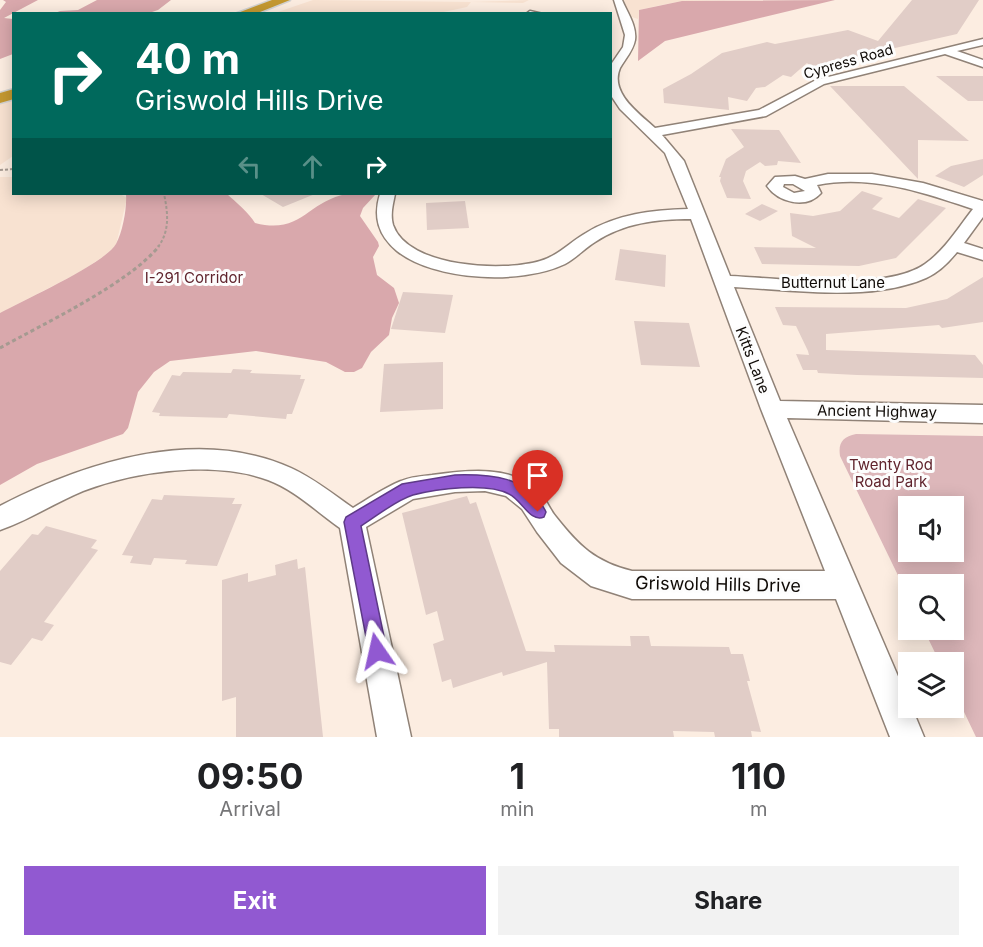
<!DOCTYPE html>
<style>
body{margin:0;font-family:Inter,sans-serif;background:#f2f2f2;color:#202124;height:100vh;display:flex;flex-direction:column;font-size:22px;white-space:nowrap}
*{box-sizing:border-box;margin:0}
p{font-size:20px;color:#757577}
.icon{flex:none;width:33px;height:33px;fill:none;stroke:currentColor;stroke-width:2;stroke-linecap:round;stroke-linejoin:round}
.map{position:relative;height:737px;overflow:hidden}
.details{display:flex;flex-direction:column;background:#fff;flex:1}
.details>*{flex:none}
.banner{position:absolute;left:12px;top:12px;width:600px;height:183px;border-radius:0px;box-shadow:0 3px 15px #0003;background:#00695c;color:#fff;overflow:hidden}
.controls{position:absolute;left:898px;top:496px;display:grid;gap:12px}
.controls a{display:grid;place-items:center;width:66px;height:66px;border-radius:0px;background:#fff;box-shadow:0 3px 15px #0003;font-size:30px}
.pin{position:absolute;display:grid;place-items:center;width:51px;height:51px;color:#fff;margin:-62px -26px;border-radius:50% 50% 50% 0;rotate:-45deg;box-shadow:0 0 6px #0007}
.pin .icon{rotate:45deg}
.me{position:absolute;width:66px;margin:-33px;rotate:349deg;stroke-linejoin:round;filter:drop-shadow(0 0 4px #0008)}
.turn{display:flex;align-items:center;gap:21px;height:126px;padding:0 24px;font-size:27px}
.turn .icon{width:78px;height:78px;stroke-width:2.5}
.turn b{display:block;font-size:42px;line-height:51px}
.lanes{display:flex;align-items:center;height:57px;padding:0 24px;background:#0003;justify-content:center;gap:30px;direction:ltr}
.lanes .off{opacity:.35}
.eta{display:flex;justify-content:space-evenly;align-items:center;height:102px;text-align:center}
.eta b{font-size:36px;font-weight:700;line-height:42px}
.cta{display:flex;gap:12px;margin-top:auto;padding:12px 24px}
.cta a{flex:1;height:69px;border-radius:0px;background:#9159d1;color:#fff;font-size:24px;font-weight:700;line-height:69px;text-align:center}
.cta a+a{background:#f2f2f2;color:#202124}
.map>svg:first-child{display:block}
</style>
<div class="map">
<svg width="983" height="737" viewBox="0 0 983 737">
<rect width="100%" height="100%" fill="#fcede1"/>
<g fill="#f8e2d1">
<polygon points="313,0 470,2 529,0 523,3 471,2 467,7 439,13 272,14"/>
<polygon points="624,0 731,0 682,1 657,6 639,10 638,19 629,16"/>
<polygon points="13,98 13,156 0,165 0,103"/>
<polygon points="0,177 13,177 14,194 120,194 127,198 116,245 104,256 78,273 0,313"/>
</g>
<path fill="#ddb7ba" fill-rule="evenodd" d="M856,434L983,436V737H976L954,691V663H940L924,630H954V585H909V598L840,456C838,442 843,437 856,434ZM909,507H954V552H909Z"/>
<g fill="#d9a8ac">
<polygon points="3,0 38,0 4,18 13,19 13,54 0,59 0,10 6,2"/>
<polygon points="97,0 171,0 158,10 149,13 55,13 60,11 78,10"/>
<polygon points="835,0 665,41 638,61 639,10 682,1"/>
<path d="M126,194H227C235,201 250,214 255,223C302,235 307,201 347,194C356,192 367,193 376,194L363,208L360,216L378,242L379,246L373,257L377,275L394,288L399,303L392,318L389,335L371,352L362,368L354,372H345L326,362L256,351L170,361L154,372L138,392L128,428L123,434L37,464L0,485V313C24,300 104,264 116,244C123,231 127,208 126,194Z"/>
</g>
<g fill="#e1cdc7">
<polygon points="912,0 979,0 957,34 811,67 807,63 791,77 783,75 765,87 756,88 747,101 728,97 729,110 664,103 663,89 691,74 722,53 767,42 775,44 848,30 878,41"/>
<polygon points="936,76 983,76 983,101 968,101"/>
<polygon points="830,86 904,86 969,141 918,140 918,179"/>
<polygon points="731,129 779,130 801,163 778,161 777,165 765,166 760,162 746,171 743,181 751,199 727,198 720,181 721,177 719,177 726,159 744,147"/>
<polygon points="983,159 983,175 964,187 935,176 951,166"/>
<polygon points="862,191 883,198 872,209 899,218 918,199 946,208 896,258 859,266 762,264 754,247 816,248 792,236 790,213 813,216 840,211"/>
<polygon points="261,194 315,194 283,207"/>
<polygon points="465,201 469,228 427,230 426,203"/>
<polygon points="762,204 778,211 760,221 745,214"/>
<polygon points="620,249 666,255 665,287 615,280"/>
<polygon points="983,277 983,322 942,328 939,325 826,334 826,350 975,355 983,365 983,378 857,375 818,373 817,370 803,370 796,354 809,355 808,351 796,326 783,325 775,307 906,308 947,299"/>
<polygon points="403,292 453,295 445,333 391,329"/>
<polygon points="634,321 689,323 700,367 641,365"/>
<polygon points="443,362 443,409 380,412 384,364"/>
<polygon points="233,369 252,370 250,373 301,375 300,379 305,379 292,414 287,414 286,419 229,414 227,418 159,416 160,413 152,412 172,375 180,376 183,372 231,373"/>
<polygon points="164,495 235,498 232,504 242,504 217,566 185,564 187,560 154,558 151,565 130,563 133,556 122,555 152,499 162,500"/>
<polygon points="467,496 470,504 476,502 526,651 555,652 554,645 631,646 630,636 649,636 651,646 729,647 731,654 743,654 750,681 747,681 761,732 751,731 752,737 715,737 714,732 673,731 674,737 559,737 559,729 549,729 547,662 503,676 502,672 453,688 451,679 442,682 433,644 444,640 437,611 426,615 402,513"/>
<polygon points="46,526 97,540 91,548 98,550 44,622 54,625 42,641 32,638 11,665 0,662 0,571 32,534 38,535"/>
<polygon points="297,559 298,569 305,567 323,737 236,737 236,697 222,701 222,580 248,573 248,582 276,575 275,565"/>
</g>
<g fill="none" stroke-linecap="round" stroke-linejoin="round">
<g stroke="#908277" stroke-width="3">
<g id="minor">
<path d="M614,0H622C627,12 637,26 635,40C633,51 625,59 620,68C609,93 640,114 655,128L759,110L816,80L983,39V45L957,51L983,60V67L945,54L824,84L766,116L662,135L684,161L730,276C778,278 886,292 925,264C945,250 958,228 973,209C923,192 870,174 817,185L821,193C806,210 778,202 767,186L775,177L795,176L805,179L828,174H872L923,183L983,201V217L964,243L983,249V260L957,252C949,262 938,273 926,278C871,302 793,290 734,287L780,401L983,405V423L787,418L909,702V708H912L924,737H890L836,599H632L591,586L561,563L537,532L522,509L506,496L485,491L455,492L413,499L366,527L411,737H377L340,528C317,512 295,490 268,480C214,460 135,471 83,491C54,503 29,520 0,530V506C85,462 198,426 291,468C313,478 333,494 353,508C368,499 384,488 401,481C410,477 422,476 432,475C467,470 514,464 541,494C547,501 550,510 556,517C579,546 595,562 632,571H825L761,409L691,219C656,219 624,223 595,242C584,249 576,258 565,264C521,285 435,281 397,251C378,235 373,217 380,194H395C393,204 390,214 393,225C408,268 504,272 540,261C558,256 570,242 586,233C617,214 652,210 688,209L665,153L620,109L610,94V66L623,47L625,35ZM784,184H793L805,191L794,193L783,187Z"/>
<polygon points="530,11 543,14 526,14"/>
</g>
</g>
<g stroke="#d4d3d2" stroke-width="3">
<g id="highway">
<polygon points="272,0 290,0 255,14 235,14"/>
<polygon points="14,89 14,99 0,103 0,93"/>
</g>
</g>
<g stroke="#a59a91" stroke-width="2" stroke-dasharray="3 2" stroke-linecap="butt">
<polyline points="0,170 14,169"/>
<path d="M158,247C170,231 168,213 164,194"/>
</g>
<path stroke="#a59a91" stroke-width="3" stroke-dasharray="4 3" stroke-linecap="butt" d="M0,348C43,324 130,283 159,246"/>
<use href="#minor" fill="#fff" fill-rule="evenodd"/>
<use href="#highway" fill="#c49830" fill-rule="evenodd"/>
</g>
<path fill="#9159d1" stroke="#5e3a88" stroke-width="1.5" d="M455,475C490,474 529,476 546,512L544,517C530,523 522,500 509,494C487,482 436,489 413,495C396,500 377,516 361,526L387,651L384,658L377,661L370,658L344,522L346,517L402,484Z"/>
<g text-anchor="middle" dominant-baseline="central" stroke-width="6" stroke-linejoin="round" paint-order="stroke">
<g font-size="14" fill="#100b07" stroke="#fdfdfd">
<text transform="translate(848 61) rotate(-16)">Cypress Road</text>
</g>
<g font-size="15" fill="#60242d" stroke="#fdfdfd">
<text x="194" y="277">I-291 Corridor</text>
<text x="891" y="464">Twenty Rod<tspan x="891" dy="17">Road Park</tspan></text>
</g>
<g font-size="15" fill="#100b07" stroke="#fdfdfd">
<text x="833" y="282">Butternut Lane</text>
<text transform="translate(753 360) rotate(69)">Kitts Lane</text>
<text transform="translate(877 411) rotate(1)">Ancient Highway</text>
</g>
<g font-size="18" fill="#100b07" stroke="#fdfdfd">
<text transform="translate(718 584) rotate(1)">Griswold Hills Drive</text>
</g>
</g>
</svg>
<div class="controls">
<a><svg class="icon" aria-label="sound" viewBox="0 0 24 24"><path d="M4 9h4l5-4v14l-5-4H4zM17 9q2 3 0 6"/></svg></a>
<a><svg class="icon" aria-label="search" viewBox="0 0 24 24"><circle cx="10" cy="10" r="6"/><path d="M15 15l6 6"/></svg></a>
<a><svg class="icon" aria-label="layers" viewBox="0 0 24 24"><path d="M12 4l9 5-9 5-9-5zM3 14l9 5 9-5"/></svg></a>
</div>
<div class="pin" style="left:538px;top:512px;background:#d93025"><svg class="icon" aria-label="arrive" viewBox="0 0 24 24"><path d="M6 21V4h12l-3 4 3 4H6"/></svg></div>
<svg class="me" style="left:377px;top:651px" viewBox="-20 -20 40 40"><path d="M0-17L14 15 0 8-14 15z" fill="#9159d1" stroke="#fff" stroke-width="4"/></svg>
<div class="banner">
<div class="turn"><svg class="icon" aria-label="right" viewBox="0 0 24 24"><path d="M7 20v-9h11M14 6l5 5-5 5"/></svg><div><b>40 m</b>Griswold Hills Drive</div></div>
<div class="lanes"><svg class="icon off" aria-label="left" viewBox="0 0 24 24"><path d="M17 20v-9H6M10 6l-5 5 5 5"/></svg><svg class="icon off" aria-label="ahead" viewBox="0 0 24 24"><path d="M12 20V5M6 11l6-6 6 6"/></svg><svg class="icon" aria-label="right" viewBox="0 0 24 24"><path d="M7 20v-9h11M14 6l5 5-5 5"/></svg></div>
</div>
</div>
<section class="details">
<div class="eta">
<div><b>09:50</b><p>Arrival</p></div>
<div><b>1</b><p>min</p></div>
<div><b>110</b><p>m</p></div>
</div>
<div class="cta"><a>Exit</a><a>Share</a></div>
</section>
